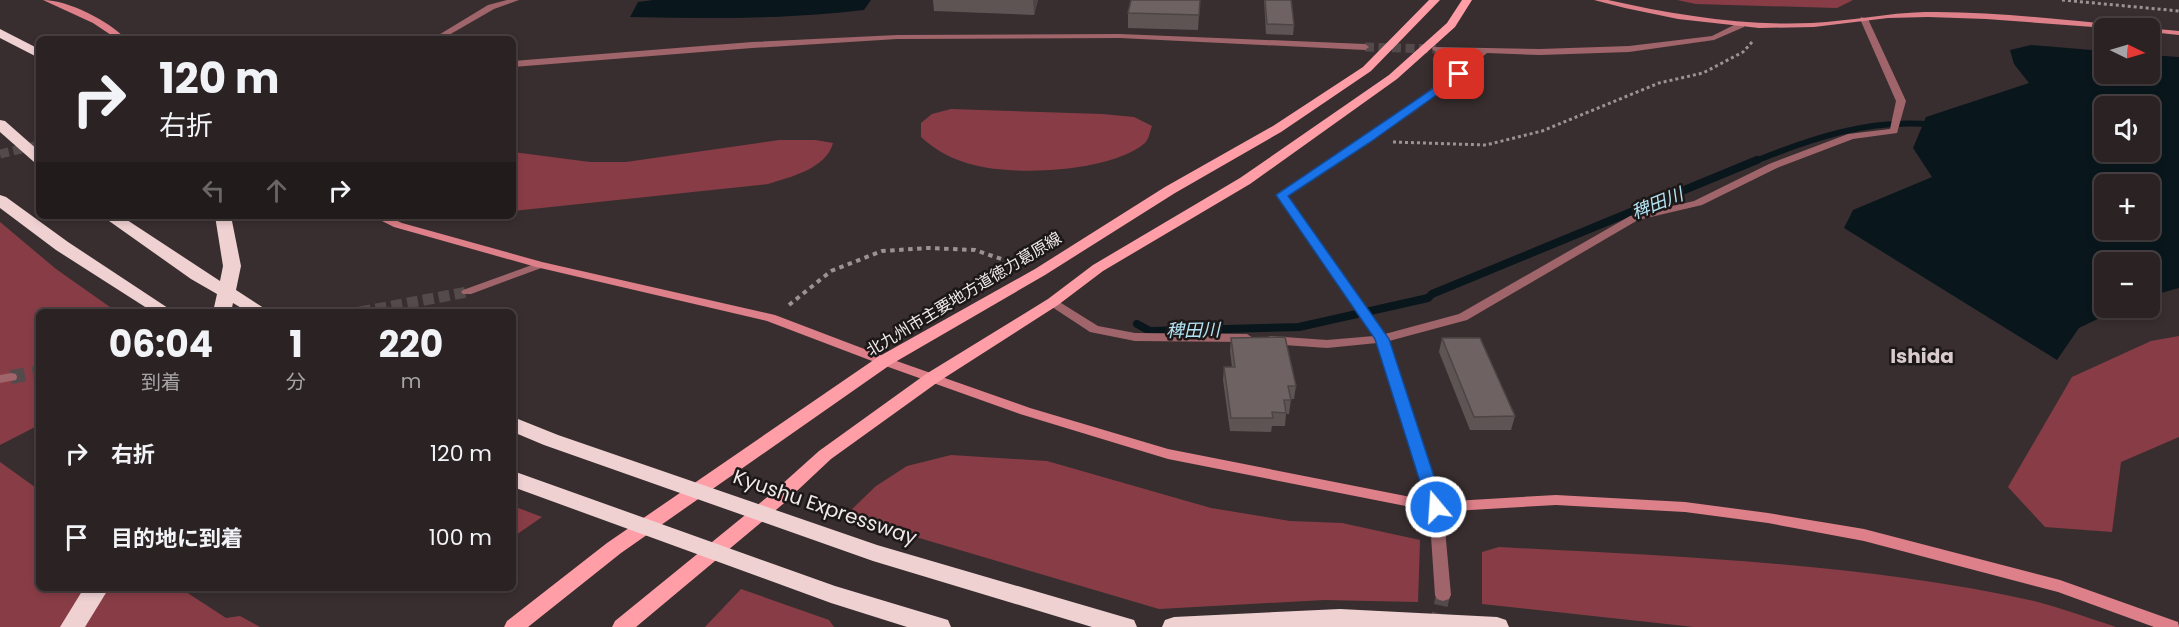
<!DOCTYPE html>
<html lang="ja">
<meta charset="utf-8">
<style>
body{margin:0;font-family:Poppins,"Noto Sans JP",sans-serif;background:#372f30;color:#f1f3f6;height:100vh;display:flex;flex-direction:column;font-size:22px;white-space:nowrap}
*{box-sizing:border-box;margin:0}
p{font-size:20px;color:#a6a4a6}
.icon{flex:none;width:33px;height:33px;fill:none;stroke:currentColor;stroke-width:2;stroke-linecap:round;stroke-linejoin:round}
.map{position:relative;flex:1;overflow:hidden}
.drawer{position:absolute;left:36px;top:309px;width:480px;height:282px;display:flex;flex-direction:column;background:#2b2223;border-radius:9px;box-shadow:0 3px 9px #0003,0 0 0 2px #473f41}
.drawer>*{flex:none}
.hud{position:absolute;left:36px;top:36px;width:480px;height:183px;border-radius:9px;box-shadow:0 3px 9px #0003,0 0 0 2px #473f41;background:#2b2223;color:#f1f3f6;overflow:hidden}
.needle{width:39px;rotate:95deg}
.controls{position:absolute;left:2094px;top:18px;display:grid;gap:12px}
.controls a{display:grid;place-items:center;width:66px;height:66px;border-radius:9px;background:#2b2223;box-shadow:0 3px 9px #0003,0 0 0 2px #473f41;font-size:30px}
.pin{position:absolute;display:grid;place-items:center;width:51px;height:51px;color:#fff;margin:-26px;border-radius:12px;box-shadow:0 3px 9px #0006}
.me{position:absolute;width:66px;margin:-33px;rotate:342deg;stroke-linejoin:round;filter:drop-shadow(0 0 4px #0008)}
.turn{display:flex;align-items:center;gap:21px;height:126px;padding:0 24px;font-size:27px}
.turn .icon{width:78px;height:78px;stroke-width:2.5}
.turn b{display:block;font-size:42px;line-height:51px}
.lanes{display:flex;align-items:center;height:57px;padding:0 24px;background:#0003;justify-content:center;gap:30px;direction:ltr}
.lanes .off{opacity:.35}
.eta{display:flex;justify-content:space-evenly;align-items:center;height:102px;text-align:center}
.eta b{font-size:36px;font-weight:700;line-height:42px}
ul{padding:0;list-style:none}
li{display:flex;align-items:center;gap:18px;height:84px;padding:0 24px}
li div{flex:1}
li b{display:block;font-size:22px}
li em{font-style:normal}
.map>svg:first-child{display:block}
</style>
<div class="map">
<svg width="2179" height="627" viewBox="0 0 2179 627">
<rect width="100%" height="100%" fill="#392e2f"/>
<g fill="#883d46">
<polygon points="1677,0 1853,0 1837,8 1696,4"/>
<path d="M951,109L1102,114L1134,117L1152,126C1150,131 1149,139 1145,143C1111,172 1016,176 974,165C954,160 936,151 921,137V123L932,114Z"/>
<path d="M779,140H815L833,143C826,169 790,177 768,184L513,211V152L590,162H626Z"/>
<polygon points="0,222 56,269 117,312 39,312 39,425 0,445"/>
<polygon points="2179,336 2179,437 2121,462 2112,532 2045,527 2008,487 2072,377 2151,341"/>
<polygon points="951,455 1047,461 1211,508 1290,521 1342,523 1420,540 1418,602 1324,600 1159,609 845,516 876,486 907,466"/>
<polygon points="0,462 39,490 39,588 180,588 226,618 240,616 260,627 0,627"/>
<polygon points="513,506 542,517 513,537"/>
<path d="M1499,547C1677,557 1858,562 2034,601C2061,608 2089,618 2116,627H1694L1482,604V552Z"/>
<polygon points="741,589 829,620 834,627 705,627"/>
</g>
<g fill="#09171c" fill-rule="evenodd">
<path d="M653,0H871L864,10C786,19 709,19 630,17L638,2Z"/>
<path d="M2031,45L2104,51V74H2150V55L2179,57V288L2150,296V262H2104V308H2120L2079,328L2057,360L1844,228L1853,210L1932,177L1913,148L1926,117L2029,83L2014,64L2010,50ZM2104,106H2150V152H2104ZM2104,184H2150V230H2104Z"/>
</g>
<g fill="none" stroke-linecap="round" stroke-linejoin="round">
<path stroke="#09171c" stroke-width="6" d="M1753,162C1812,138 1871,118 1934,125"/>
<polyline stroke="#09171c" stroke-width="8" points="1137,324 1150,331 1299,327 1428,298 1432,294 1757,160"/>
<g stroke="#544a4b" stroke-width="9" stroke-dasharray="9 4.5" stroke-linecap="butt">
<polyline points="1365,47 1436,49"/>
<polyline points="0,154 39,145"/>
</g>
<polyline stroke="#544a4b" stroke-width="11" stroke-dasharray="11 5" stroke-linecap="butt" points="360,312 467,292"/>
<g stroke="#544a4b" stroke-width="14" stroke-dasharray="14 8" stroke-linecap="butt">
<polyline points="11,377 39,372"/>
<polyline points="1436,627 1443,595"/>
</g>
<g stroke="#9b9292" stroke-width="3" stroke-dasharray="3 3" stroke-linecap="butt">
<polyline points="2062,0 2179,11"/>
<polyline points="1393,142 1486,145 1542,131 1659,83 1703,73 1743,52 1753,41"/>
</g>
<polyline stroke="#9b9292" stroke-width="4" stroke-dasharray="4.5 4.5" stroke-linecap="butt" points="789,305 831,271 882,251 928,248 975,250 1016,264"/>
<polygon fill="#a0656a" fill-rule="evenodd" points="507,0 519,0 494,9 442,39 432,39 488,5"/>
<g fill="#a0656a" fill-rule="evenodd">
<polygon points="1861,17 1868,19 1906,101 1897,133 1853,139 1777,168 1702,205 1638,220 1467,320 1389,341 1443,507 1451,595 1449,599 1443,601 1437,599 1435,595 1429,507 1377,343 1327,348 1270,344 1264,340 1270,336 1327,340 1374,336 1277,195 1278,193 1408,107 1477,53 1436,52 1432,49 1433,47 1540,49 1629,46 1712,36 1738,23 1744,23 1744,27 1714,40 1629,52 1540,55 1487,53 1415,111 1288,196 1385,334 1459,314 1630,216 1694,201 1769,164 1848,134 1890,129 1896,101 1860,19"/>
<polygon points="1120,34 1365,44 1369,47 1365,50 1120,38 897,39 752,48 513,67 513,61 752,42 897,35"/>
<polygon points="540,262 546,265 544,267 471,294 463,294 461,292 463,290"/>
<polygon points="1053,298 1098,326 1135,333 1247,334 1253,338 1247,342 1135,341 1090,332 1049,305 1047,302"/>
<polygon points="11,373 16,374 17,377 16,380 0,383 0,375"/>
</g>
<g fill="#de8089" fill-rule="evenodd">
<path d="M43,0C68,0 109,21 126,39H117L93,23Z"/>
<path d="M1594,0H1608C1675,15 1743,26 1812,23C1850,21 1887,13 1925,12C1994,11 2062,20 2130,26L2134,28H2107L1986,19L1928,17L1888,18L1814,27L1759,28L1678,19L1625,8Z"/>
<polygon points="2147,28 2179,31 2179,35 2150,32 2150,28"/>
<polygon points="372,216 386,216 402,223 542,262 775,315 888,358 1030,408 1168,449 1436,502 1556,495 1685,502 1768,513 1864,529 2060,580 2178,622 2179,627 2154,627 2058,592 1864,541 1768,523 1685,512 1556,505 1436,512 1168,459 1020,414 880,364 767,321 536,267 394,227"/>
</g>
<g fill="#ff9ea7" fill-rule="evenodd">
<polygon points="1429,0 1440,0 1371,71 1281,132 1175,193 1045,275 890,365 621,553 528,627 504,627 507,621 607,543 878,357 1035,269 1165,187 1273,126 1363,67"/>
<polygon points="1462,0 1472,0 1455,27 1397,79 1250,184 1103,271 1058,305 938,382 831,459 783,504 636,627 612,627 615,621 771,494 819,451 926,374 1048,299 1093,265 1240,178 1389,75 1447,23"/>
</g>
<g fill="#efd1d2" fill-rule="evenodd">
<polygon points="0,29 39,49 39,58 0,38"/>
<polygon points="0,120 5,121 39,151 39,163 34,162 0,132"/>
<polygon points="0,195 6,197 68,242 174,312 153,312 56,250 0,208"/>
<polygon points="102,216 121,216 220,281 223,266 215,216 231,216 241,266 236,290 270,312 248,312 233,303 231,312 213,312 217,294 191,279"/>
<polygon points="513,417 558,435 877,545 1134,620 1137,627 1092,627 873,561 544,445 513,432"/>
<polygon points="513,471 835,586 948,620 951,627 907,627 831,603 513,487"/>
<polygon points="84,588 109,588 85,627 60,627"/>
<polygon points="1340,609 1497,617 1506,620 1509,627 1162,627 1165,620 1174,617"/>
</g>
</g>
<g fill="#5f5454">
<polygon points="933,0 1038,0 1034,15 934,11"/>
<polygon points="1200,0 1198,30 1128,28 1128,13"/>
<polygon points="1264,0 1291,0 1294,25 1293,35 1266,34"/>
<polygon points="1231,338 1296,386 1294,399 1291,399 1289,414 1286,414 1285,426 1272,426 1271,432 1230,431 1223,380 1224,367 1232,367 1230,351"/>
<polygon points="1442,338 1515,416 1511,430 1470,430 1439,352"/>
</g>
<polygon fill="#4d4545" points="1033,0 1038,0 1034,15"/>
<g fill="#6e6262" stroke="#4d4545" stroke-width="1.5">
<polygon points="1131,0 1200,0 1199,15 1128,13"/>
<polygon points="1265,0 1291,0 1294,25 1267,24"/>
<polygon points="1285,337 1296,386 1288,386 1291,400 1284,400 1286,413 1272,412 1273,418 1231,418 1224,367 1235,367 1231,338"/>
<polygon points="1442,338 1480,338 1515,416 1474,417"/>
</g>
<polygon fill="#1a73e8" stroke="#114b97" stroke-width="1.5" points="1459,71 1464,74 1463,76 1369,143 1288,196 1389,339 1444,507 1442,511 1430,511 1428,507 1375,339 1276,195"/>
<g text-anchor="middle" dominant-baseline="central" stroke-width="5" stroke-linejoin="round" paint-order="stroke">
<g font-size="16" fill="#f0e9e9" stroke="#1d1818">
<text transform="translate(964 294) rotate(-31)">北九州市主要地方道徳力葛原線</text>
</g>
<g font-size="18" font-style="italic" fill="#b2e4f5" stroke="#1d1818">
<text transform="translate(1657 203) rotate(-22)">稗田川</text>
<text transform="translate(1193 330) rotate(-1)">稗田川</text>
</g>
<g font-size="20" font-weight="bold" fill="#d9cbcc" stroke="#1d1818">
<text x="1922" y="356">Ishida</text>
</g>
<g font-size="20" fill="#f0e9e9" stroke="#1d1818">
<text transform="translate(825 507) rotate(19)">Kyushu Expressway</text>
</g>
</g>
</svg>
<div class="controls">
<a><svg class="needle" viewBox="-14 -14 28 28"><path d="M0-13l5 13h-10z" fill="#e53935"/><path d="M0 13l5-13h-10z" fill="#a6a4a6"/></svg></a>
<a><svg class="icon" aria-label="sound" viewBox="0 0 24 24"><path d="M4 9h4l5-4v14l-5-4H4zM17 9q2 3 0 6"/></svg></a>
<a>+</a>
<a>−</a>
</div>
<div class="pin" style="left:1459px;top:74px;background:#d93025"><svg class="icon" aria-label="arrive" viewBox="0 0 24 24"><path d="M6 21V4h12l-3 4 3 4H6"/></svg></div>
<svg class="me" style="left:1436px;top:507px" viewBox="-20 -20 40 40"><circle r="17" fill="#1a73e8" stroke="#fff" stroke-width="3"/><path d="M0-11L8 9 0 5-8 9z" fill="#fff"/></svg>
<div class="hud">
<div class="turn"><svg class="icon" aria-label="right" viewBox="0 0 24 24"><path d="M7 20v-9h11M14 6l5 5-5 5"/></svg><div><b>120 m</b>右折</div></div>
<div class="lanes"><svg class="icon off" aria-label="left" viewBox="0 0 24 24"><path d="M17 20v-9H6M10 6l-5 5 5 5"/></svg><svg class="icon off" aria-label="ahead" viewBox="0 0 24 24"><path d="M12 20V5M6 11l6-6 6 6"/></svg><svg class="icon" aria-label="right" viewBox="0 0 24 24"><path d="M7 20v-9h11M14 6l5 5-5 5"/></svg></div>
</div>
<section class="drawer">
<div class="eta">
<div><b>06:04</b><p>到着</p></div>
<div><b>1</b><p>分</p></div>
<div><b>220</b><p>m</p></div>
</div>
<ul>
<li><svg class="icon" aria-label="right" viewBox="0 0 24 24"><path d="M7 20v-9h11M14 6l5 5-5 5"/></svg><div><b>右折</b></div><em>120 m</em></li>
<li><svg class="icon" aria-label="arrive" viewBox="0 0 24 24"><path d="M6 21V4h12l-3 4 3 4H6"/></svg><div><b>目的地に到着</b></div><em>100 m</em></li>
</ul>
</section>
</div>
